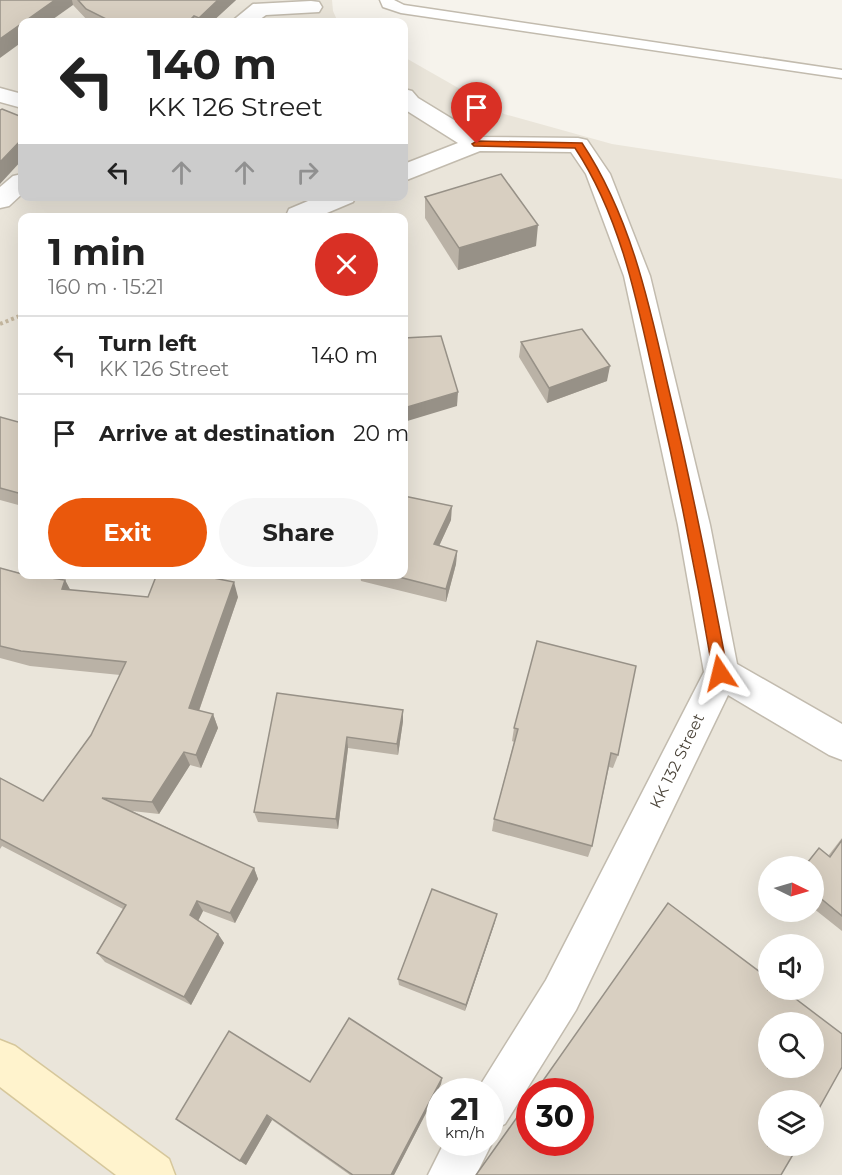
<!DOCTYPE html>
<meta charset="utf-8">
<style>
body{margin:0;font-family:Montserrat,sans-serif;background:#f6f6f6;color:#222;height:100vh;display:flex;flex-direction:column;font-size:22px;white-space:nowrap}
*{box-sizing:border-box;margin:0}
p{font-size:20px;color:#767676}
.icon{flex:none;width:33px;height:33px;fill:none;stroke:currentColor;stroke-width:2;stroke-linecap:round;stroke-linejoin:round}
.map{position:relative;flex:1;overflow:hidden}
.panel{position:absolute;left:18px;top:213px;width:390px;height:366px;display:flex;flex-direction:column;background:#fff;border-radius:12px;box-shadow:0 6px 24px #0002}
.panel>*{flex:none}
.guide{position:absolute;left:18px;top:18px;width:390px;height:183px;border-radius:12px;box-shadow:0 6px 24px #0002;background:#fff;color:#222;overflow:hidden}
.needle{width:39px;rotate:95deg}
.controls{position:absolute;left:758px;top:856px;display:grid;gap:12px}
.controls a{display:grid;place-items:center;width:66px;height:66px;border-radius:50%;background:#fff;box-shadow:0 6px 24px #0002;font-size:30px}
.speed{position:absolute;left:426px;top:1078px;display:flex;gap:12px;font-size:30px;font-weight:700;text-align:center}
.speed>*{display:grid;place-content:center;width:78px;height:78px;border-radius:50%;background:#fff;box-shadow:0 6px 24px #0002;line-height:1}
.speed small{font-size:15px;font-weight:400}
.speed .limit{border:9px solid #d22;background:#fff;color:#111}
.pin{position:absolute;display:grid;place-items:center;width:51px;height:51px;color:#fff;margin:-62px -26px;border-radius:50% 50% 50% 0;rotate:-45deg;box-shadow:0 0 6px #0007}
.pin .icon{rotate:45deg}
.me{position:absolute;width:66px;margin:-33px;rotate:350deg;stroke-linejoin:round;filter:drop-shadow(0 0 4px #0008)}
.turn{display:flex;align-items:center;gap:21px;height:126px;padding:0 30px;font-size:27px}
.turn .icon{width:78px;height:78px;stroke-width:2.5}
.turn b{display:block;font-size:42px;line-height:51px}
.lanes{display:flex;align-items:center;height:57px;padding:0 30px;background:#0003;justify-content:center;gap:30px;direction:ltr}
.lanes .off{opacity:.35}
.round{display:grid;place-items:center;flex:none;width:63px;height:63px;border-radius:32px;background:#f6f6f6}
.head{display:flex;align-items:center;justify-content:space-between;height:102px;padding:0 30px}
h1{font-size:36px;font-weight:700;line-height:45px}
.action{display:flex;gap:12px;margin-top:auto;padding:12px 30px}
.action a{flex:1;height:69px;border-radius:36px;background:#ea580c;color:#fff;font-size:24px;font-weight:700;line-height:69px;text-align:center}
.action a+a{background:#f6f6f6;color:#222}
ul{padding:0;list-style:none}
li{display:flex;align-items:center;gap:18px;height:78px;padding:0 30px;border-top:2px solid #e0e0e0}
li div{flex:1}
li b{display:block;font-size:22px}
li em{font-style:normal}
.map>svg:first-child{display:block}
</style>
<div class="map">
<svg width="842" height="1175" viewBox="0 0 842 1175">
<rect width="100%" height="100%" fill="#f6f3ec"/>
<path fill="#eae5da" fill-rule="evenodd" d="M0,0H332L333,11L337,20L342,22H22V196H404V57L504,114L612,144L842,179V1175H0ZM22,218H404V574H22ZM768,867H813V912H768ZM768,945H813V990H768ZM768,1023H813V1068H768ZM440,1092H490V1143H440ZM530,1092H580V1143H530ZM768,1101H813V1146H768Z"/>
<g fill="none" stroke-linecap="round" stroke-linejoin="round">
<g stroke="#c2bbae" stroke-width="3">
<polygon id="service" points="380,0 394,0 404,5 842,70 842,78 401,13 383,7"/>
</g>
<g stroke="#c2bbae" stroke-width="3">
<g id="minor">
<polygon points="311,1 319,2 322,7 319,12 266,15 256,22 231,22 253,4"/>
<polygon points="0,88 22,94 22,108 0,102"/>
<polygon points="404,89 412,91 418,98 482,137 578,138 587,140 610,174 650,276 710,525 737,664 842,724 842,760 829,755 728,695 576,1010 505,1124 490,1131 490,1092 476,1092 546,980 704,672 678,525 624,276 586,174 571,152 480,151 404,181 404,164 458,143 404,109"/>
<polygon points="22,174 22,194 9,206 0,208 0,187 13,176"/>
<polygon points="320,196 356,196 353,202 315,218 285,218 289,209"/>
<polygon points="490,1139 492,1143 476,1175 428,1175 444,1143 490,1143"/>
</g>
</g>
<g stroke="#d6c79b" stroke-width="3">
<polygon id="secondary" points="0,1040 15,1046 169,1159 175,1175 116,1175 0,1087"/>
</g>
<polyline stroke="#c4b79f" stroke-width="4" stroke-dasharray="3 3" stroke-linecap="butt" points="0,324 22,315"/>
<use href="#service" fill="#fff" fill-rule="evenodd"/>
<use href="#minor" fill="#fff" fill-rule="evenodd"/>
<use href="#secondary" fill="#fff3cd" fill-rule="evenodd"/>
</g>
<g fill="#bab2a6">
<polygon points="0,0 236,0 212,22 89,22 73,5"/>
<polygon points="425,197 536,246 458,270 425,218"/>
<polygon points="521,342 607,381 547,403 519,357"/>
<polygon points="0,417 22,423 22,506 0,500"/>
<polygon points="451,520 439,546 457,551 456,564 446,602 361,581 360,574 404,574"/>
<polygon points="0,568 33,576 65,580 70,590 148,597 238,597 199,711 213,714 218,728 201,768 190,765 159,814 132,811 254,868 258,879 235,923 203,911 198,921 218,934 224,943 191,1005 105,962 97,953 123,909 2,846 0,849 0,778 43,801 91,735 120,675 30,666 0,658"/>
<polygon points="277,693 403,721 398,755 348,748 338,829 258,822 254,812"/>
<polygon points="514,728 618,755 613,768 609,767 592,846 588,857 492,831 494,819 514,742 512,741"/>
<polygon points="842,838 842,931 813,908 813,867 803,867 819,848 828,856"/>
<polygon points="495,922 465,1011 399,985 398,979"/>
<polygon points="442,1078 441,1084 394,1175 350,1175 272,1120 246,1165 176,1119 310,1082"/>
</g>
<g fill="#979187">
<polygon points="55,0 72,0 73,5 49,22 23,22"/>
<polygon points="218,0 236,0 212,22 199,22 199,18"/>
<polygon points="194,16 195,22 188,22"/>
<polygon points="22,23 22,42 0,58 0,39"/>
<polygon points="22,139 22,160 0,184 0,162"/>
<polygon points="538,225 536,246 458,270 459,248"/>
<polygon points="610,366 607,381 547,403 549,388"/>
<polygon points="458,392 457,406 404,422 404,408"/>
<polygon points="452,506 451,520 434,557 434,544"/>
<polygon points="457,551 456,564 446,602 446,589"/>
<polygon points="65,580 73,595 62,589"/>
<polygon points="234,582 238,597 195,722 189,708"/>
<polygon points="403,710 403,721 398,755 397,744"/>
<polygon points="213,714 218,728 201,768 196,755"/>
<polygon points="347,737 348,748 338,829 336,819"/>
<polygon points="184,752 190,765 159,814 152,802"/>
<polygon points="254,868 258,879 235,923 230,913"/>
<polygon points="197,901 203,911 196,925 190,915"/>
<polygon points="497,914 495,922 465,1011 466,1005"/>
<polygon points="218,934 224,943 191,1005 184,997"/>
<polygon points="442,1078 441,1084 394,1175 391,1175"/>
<polygon points="267,1115 272,1120 246,1165 240,1161"/>
</g>
<g fill="#d8cfc1" stroke="#979187" stroke-width="1.5" fill-rule="evenodd">
<polygon points="0,0 55,0 0,39"/>
<polygon points="78,0 218,0 199,18 194,16 188,22 112,22 86,9"/>
<polygon points="2,109 22,117 22,139 0,162 0,110"/>
<polygon points="501,174 538,225 459,248 425,197"/>
<polygon points="582,329 610,366 549,388 521,342"/>
<polygon points="441,336 458,392 404,408 404,338"/>
<polygon points="0,417 22,423 22,494 0,488"/>
<polygon points="404,496 452,506 434,544 457,551 446,589 387,574 404,574"/>
<polygon points="0,568 22,574 65,580 62,589 148,597 157,574 193,574 234,582 189,708 213,714 196,755 184,752 152,802 102,798 254,868 230,913 197,901 190,915 218,934 184,997 97,953 126,905 0,839 0,778 43,801 91,735 126,662 21,651 0,646"/>
<polygon points="537,641 636,666 618,755 611,753 592,846 494,819 518,729 514,728"/>
<polygon points="277,693 403,710 397,744 347,737 336,819 254,812"/>
<polygon points="842,840 842,916 813,892 813,867 804,867 819,848 830,857"/>
<polygon points="432,889 497,914 466,1005 398,979"/>
<path d="M668,903L768,978V990H784L842,1034V1067L813,1119V1101H768V1146H798L781,1175H476L530,1099V1143H580V1092H535ZM768,1023H813V1068H768Z"/>
<polygon points="349,1018 442,1078 391,1175 353,1175 267,1115 240,1161 176,1119 229,1031 310,1082"/>
</g>
<path fill="#ea580c" stroke="#983908" stroke-width="1.5" d="M477,141L582,143C630,215 649,302 668,386C691,482 710,577 728,673L726,677L720,679L715,677L713,673C697,577 678,482 656,387C638,306 622,219 575,148L474,146L472,144Z"/>
<g text-anchor="middle" dominant-baseline="central" stroke-width="6" stroke-linejoin="round" paint-order="stroke">
<g font-size="16" fill="#4b4439" stroke="#fff">
<text transform="translate(677 761) rotate(-64)">KK 132 Street</text>
</g>
</g>
</svg>
<div class="controls">
<a><svg class="needle" viewBox="-14 -14 28 28"><path d="M0-13l5 13h-10z" fill="#e53935"/><path d="M0 13l5-13h-10z" fill="#767676"/></svg></a>
<a><svg class="icon" aria-label="sound" viewBox="0 0 24 24"><path d="M4 9h4l5-4v14l-5-4H4zM17 9q2 3 0 6"/></svg></a>
<a><svg class="icon" aria-label="search" viewBox="0 0 24 24"><circle cx="10" cy="10" r="6"/><path d="M15 15l6 6"/></svg></a>
<a><svg class="icon" aria-label="layers" viewBox="0 0 24 24"><path d="M12 4l9 5-9 5-9-5zM3 14l9 5 9-5"/></svg></a>
</div>
<div class="speed"><div>21<small>km/h</small></div><div class="limit">30</div></div>
<div class="pin" style="left:477px;top:144px;background:#d93025"><svg class="icon" aria-label="arrive" viewBox="0 0 24 24"><path d="M6 21V4h12l-3 4 3 4H6"/></svg></div>
<svg class="me" style="left:720px;top:673px" viewBox="-20 -20 40 40"><path d="M0-17L14 15 0 8-14 15z" fill="#ea580c" stroke="#fff" stroke-width="4"/></svg>
<div class="guide">
<div class="turn"><svg class="icon" aria-label="left" viewBox="0 0 24 24"><path d="M17 20v-9H6M10 6l-5 5 5 5"/></svg><div><b>140 m</b>KK 126 Street</div></div>
<div class="lanes"><svg class="icon" aria-label="left" viewBox="0 0 24 24"><path d="M17 20v-9H6M10 6l-5 5 5 5"/></svg><svg class="icon off" aria-label="ahead" viewBox="0 0 24 24"><path d="M12 20V5M6 11l6-6 6 6"/></svg><svg class="icon off" aria-label="ahead" viewBox="0 0 24 24"><path d="M12 20V5M6 11l6-6 6 6"/></svg><svg class="icon off" aria-label="right" viewBox="0 0 24 24"><path d="M7 20v-9h11M14 6l5 5-5 5"/></svg></div>
</div>
<section class="panel">
<div class="head"><div><h1>1 min</h1><p>160 m · 15:21</p></div><a class="round" style="background:#d93025;color:#fff"><svg class="icon" aria-label="close" viewBox="0 0 24 24"><path d="M6 6l12 12M18 6L6 18"/></svg></a></div>
<ul>
<li><svg class="icon" aria-label="left" viewBox="0 0 24 24"><path d="M17 20v-9H6M10 6l-5 5 5 5"/></svg><div><b>Turn left</b><p>KK 126 Street</p></div><em>140 m</em></li>
<li><svg class="icon" aria-label="arrive" viewBox="0 0 24 24"><path d="M6 21V4h12l-3 4 3 4H6"/></svg><div><b>Arrive at destination</b></div><em>20 m</em></li>
</ul>
<div class="action"><a>Exit</a><a>Share</a></div>
</section>
</div>
